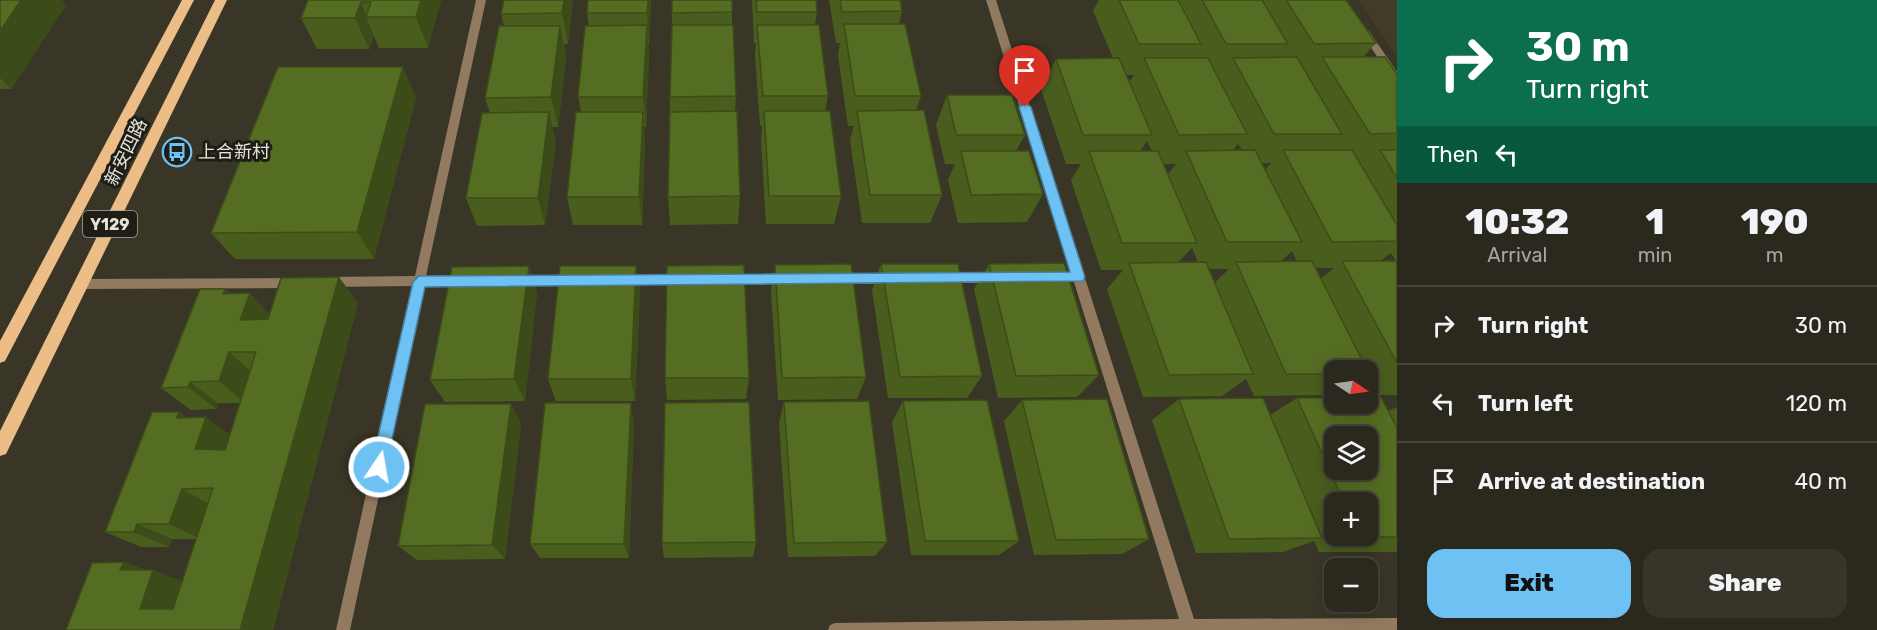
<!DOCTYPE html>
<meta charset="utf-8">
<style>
body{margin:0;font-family:Rubik,"Noto Sans SC",sans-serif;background:#37342a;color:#f1f3f6;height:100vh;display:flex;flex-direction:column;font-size:22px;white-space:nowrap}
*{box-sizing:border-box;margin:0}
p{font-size:20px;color:#a6a6a4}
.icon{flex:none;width:33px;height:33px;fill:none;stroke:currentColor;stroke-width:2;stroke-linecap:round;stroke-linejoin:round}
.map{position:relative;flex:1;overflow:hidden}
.details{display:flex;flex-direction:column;background:#2b281d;width:480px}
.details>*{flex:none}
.guide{background:#0b6e4f;color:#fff;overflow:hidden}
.needle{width:39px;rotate:103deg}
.buttons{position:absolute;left:1324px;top:360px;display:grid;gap:12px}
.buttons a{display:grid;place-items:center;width:54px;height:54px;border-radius:12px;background:#2b281d;box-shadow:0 3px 15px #0003,0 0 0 2px #47443b;font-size:30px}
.pin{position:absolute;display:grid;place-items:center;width:51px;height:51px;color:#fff;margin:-62px -26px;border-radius:50% 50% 50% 0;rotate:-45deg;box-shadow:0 0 6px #0007}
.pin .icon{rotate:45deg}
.me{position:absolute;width:66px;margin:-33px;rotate:12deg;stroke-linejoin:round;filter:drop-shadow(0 0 4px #0008)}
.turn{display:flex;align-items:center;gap:21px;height:126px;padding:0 30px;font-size:27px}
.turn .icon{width:78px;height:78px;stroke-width:2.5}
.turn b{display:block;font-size:42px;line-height:51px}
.then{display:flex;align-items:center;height:57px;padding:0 30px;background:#0003;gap:12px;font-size:22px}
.eta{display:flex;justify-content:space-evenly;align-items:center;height:102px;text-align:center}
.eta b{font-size:36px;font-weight:800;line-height:42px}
.action{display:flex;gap:12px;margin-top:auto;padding:12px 30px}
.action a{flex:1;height:69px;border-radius:18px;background:#6ec2f3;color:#111;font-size:24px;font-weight:800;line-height:69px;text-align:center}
.action a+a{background:#37342a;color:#f1f3f6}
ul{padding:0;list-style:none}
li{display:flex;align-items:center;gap:18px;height:78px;padding:0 30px;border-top:2px solid #47443b}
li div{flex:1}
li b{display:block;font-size:22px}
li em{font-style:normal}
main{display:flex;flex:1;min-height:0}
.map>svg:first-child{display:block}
</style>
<main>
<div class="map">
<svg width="1397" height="630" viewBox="0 0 1397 630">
<rect width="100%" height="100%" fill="#393627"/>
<polygon fill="#403c26" points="1358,0 1397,0 1397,57"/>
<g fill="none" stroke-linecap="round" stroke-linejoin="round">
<g fill="#917a60" fill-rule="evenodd">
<polygon points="476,0 486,0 426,276 465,276 469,278 471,281 469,284 465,286 424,286 350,630 336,630 412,286 327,287 323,285 321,282 323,279 327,277 415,276"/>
<polygon points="986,0 996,0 1194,619 1397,618 1397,630 828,630 830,625 835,623 1179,619 1074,282 1049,280 1047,277 1049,274 1071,272"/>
<polygon points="1366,30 1369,31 1397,72 1397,82 1394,81 1361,33"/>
<polygon points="945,273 996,273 1000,275 1002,278 1000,281 996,283 945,283 941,281 939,278 941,275"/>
<polygon points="789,274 793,276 795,279 793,282 789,284 729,285 725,283 723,280 725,277 729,275"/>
<polygon points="837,274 891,274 895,276 897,279 895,282 891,284 837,284 833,282 831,279 833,276"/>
<polygon points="624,275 681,275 685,277 687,280 685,283 681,285 624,285 620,283 618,280 620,277"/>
<polygon points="519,276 573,276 577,278 579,281 577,284 573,286 519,286 515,284 513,281 515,278"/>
<polygon points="294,278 298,280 300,283 298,286 294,288 81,289 77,287 75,284 77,281 81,279"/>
</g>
<g fill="#ecbd86" fill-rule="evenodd">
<polygon points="182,0 194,0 5,361 0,363 0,341"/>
<polygon points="215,0 227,0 6,454 0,456 0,431"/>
</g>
</g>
<g fill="#495e1d" fill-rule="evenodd">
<polygon points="0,0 61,0 66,5 11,89 0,89"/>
<polygon points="308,0 441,0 428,48 379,48 374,36 369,49 317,49 301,18"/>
<polygon points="573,0 568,44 564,44 566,57 558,127 552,127 556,142 545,225 477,226 466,198 490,113 485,98 504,26 501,14"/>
<polygon points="588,0 651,0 649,44 648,44 649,56 646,127 644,127 645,141 642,225 573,225 567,197 581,112 578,97 589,26 587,13"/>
<polygon points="752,0 816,0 817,12 815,25 828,96 825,111 841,196 834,224 766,224 761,141 762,126 760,126 755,56 756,43 754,43"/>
<polygon points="829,0 900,0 902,11 899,24 921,96 916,110 942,195 930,223 862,223 850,140 854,126 848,126 838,55 840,43 836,43"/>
<path d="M1099,0H1346L1376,43L1363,57L1397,74V395H1368V370H1335V393L1332,395L1254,396L1246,379L1222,396L1143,397L1107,289L1123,270H1101L1071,180L1081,164H1066L1041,89L1056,59L1113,58L1093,11ZM1126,75H1134L1129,82ZM1147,141L1152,151H1140ZM1238,144L1242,150H1233ZM1261,163H1271L1265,170ZM1164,164H1176L1168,174ZM1192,248L1198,262H1178ZM1292,251L1297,262H1280ZM1391,253L1396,261H1380ZM1315,268H1334L1320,279ZM1208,269H1229L1214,283Z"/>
<polygon points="732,12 732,25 736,96 735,111 740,196 738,224 670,225 668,197 672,13"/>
<polygon points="947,95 1025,135 1016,151 1043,194 1027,222 958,223 948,180 955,164 945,164 936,125"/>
<polygon points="416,97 374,259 235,259 211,233"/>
<polygon points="881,264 982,376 967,398 888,398 872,290"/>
<polygon points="989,264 1099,375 1077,397 998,398 974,289"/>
<polygon points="775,265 866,377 857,399 778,400 771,291"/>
<polygon points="636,266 640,291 635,401 556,401 548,379"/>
<polygon points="225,289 230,294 269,314 358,303 273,630 66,630 124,562 145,570 182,581 196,539 172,539 169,547 141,547 105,532 179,412 188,418 230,434 240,403 218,403 216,409 191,410 161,388"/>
<polygon points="537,292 525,401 445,402 430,380"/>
<polygon points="665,378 749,378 746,399 667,400"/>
<path d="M1297,398L1388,411L1397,407V552H1319L1314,541L1283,552L1196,553L1152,420L1179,399L1270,415ZM1335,502H1368V536H1335Z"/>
<polygon points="1022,400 1149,539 1122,554 1034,555 1004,421"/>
<polygon points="903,401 1019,541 999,555 911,555 892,422"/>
<polygon points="784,402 887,542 875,556 788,557 779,423"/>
<polygon points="511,404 521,424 505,559 417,560 398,546"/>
<polygon points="634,424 629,558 540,558 530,544"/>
<polygon points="756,542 753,557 664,558 662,543"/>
</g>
<g fill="#3c4c18">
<polygon points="21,0 61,0 66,5 11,89 0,78 0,31"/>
<polygon points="421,0 441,0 428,48 416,17"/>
<polygon points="564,0 573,0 568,44 562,13"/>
<polygon points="648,0 651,0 649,44 647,13"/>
<polygon points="361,2 367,17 366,17 374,36 369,49 355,18"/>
<polygon points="647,25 649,56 646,127 643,97"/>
<polygon points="560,26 566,57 558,127 551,97"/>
<polygon points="403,67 416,97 374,259 357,232"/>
<polygon points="549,112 556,142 545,225 538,198"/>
<polygon points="643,112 645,141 642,225 639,197"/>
<polygon points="529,266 537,292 525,401 514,379"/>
<polygon points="636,266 640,291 635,401 631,379"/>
<polygon points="339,277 358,303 273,630 240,630"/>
<polygon points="225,289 244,309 250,293 273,318 265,344 240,320 223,294"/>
<polygon points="229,352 255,375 245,403 219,381"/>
<polygon points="190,382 218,403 216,409 188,387"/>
<polygon points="631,403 634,424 629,558 624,544"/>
<polygon points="511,404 521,424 505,559 492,545"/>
<polygon points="179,412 203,428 206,417 234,438 224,468 195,449 177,418"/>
<polygon points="182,489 213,506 201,539 169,524"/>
<polygon points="137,524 172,539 169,547 134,532"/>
<polygon points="124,562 152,573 153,570 187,583 176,620 140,609 120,570"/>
</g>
<g fill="#556d22" stroke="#3c4c18" stroke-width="1.5" fill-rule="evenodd">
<polygon points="0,0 21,0 0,31"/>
<polygon points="308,0 421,0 416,17 366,17 371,2 361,2 355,18 301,18"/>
<polygon points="504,0 564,0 562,13 501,14"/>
<polygon points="588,0 648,0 647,13 587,13"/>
<polygon points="672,0 732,0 732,12 672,13"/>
<polygon points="756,0 816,0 817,12 757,12"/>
<polygon points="840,0 900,0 902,11 842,12"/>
<polygon points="1119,0 1178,0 1201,44 1139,44"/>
<polygon points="1202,0 1262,0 1288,44 1226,44"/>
<polygon points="1286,0 1346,0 1376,43 1314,44"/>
<polygon points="844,24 905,24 921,96 855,96"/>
<polygon points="647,25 643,97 578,97 585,26"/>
<polygon points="672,25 733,25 736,96 670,97"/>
<polygon points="757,25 819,25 828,96 763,96"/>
<polygon points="499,26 560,26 551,97 485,98"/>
<polygon points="1297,57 1342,134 1274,134 1233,58"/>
<polygon points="1322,57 1385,57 1397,74 1397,133 1370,134"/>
<polygon points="1119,58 1152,135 1083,135 1056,59"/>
<polygon points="1144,58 1208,58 1247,134 1179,135"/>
<polygon points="278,67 403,67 357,232 211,233"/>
<polygon points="947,95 1012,95 1025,135 956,135"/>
<polygon points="924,110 942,195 870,195 857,111"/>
<polygon points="737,111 740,196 668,197 670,112"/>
<polygon points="764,111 830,111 841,196 769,196"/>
<polygon points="549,112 538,198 466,198 482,113"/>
<polygon points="576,112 643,112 639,197 567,197"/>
<polygon points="1255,150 1302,242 1227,242 1186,151"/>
<polygon points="1283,150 1352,150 1397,225 1397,241 1332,242"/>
<polygon points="1380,150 1397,150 1397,178"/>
<polygon points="961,151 1029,151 1043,194 971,195"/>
<polygon points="1089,151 1158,151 1197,243 1122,243"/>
<polygon points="1312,261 1367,370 1335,370 1335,374 1286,374 1236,262"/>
<polygon points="1342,261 1397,261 1397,363"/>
<polygon points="1206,262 1253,374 1169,375 1129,263"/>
<polygon points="1064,263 1099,375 1016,376 989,264"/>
<polygon points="851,264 866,377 782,378 775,265"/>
<polygon points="881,264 958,264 982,376 900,377"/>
<polygon points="744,265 749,378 665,378 667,266"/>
<polygon points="529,266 514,379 430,380 452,267"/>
<polygon points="560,266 636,266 631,379 548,379"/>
<polygon points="339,277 240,630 66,630 92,563 124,562 120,570 153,570 140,609 173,609 213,488 182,489 169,524 137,524 134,532 105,532 152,412 179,412 177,418 206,417 195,449 225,450 256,352 229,352 219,381 190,382 188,387 161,388 200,289 225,289 223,294 250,293 240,320 268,319 281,278"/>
<path d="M1368,397H1381L1397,428V537H1360L1359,536H1368V502H1344L1297,398H1335V404H1368ZM1335,436H1368V470H1335Z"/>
<polygon points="1263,398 1322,538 1229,539 1179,399"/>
<polygon points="1107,399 1149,539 1056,540 1022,400"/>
<polygon points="987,400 1019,541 925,541 903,401"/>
<polygon points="869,401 887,542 794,543 784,402"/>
<polygon points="749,402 756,542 662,543 665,403"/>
<polygon points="545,403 631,403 624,544 530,544"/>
<polygon points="425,404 511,404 492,545 398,546"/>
</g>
<polygon fill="#6ec2f3" stroke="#487e9e" stroke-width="1.5" points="1025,103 1031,107 1085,277 1083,281 425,287 386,467 384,473 379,475 373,473 371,467 413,282 419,276 1070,272 1019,107"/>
<defs>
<g id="bus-ring" transform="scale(1.5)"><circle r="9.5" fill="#1e1d16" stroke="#6ec2f3" stroke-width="1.5"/><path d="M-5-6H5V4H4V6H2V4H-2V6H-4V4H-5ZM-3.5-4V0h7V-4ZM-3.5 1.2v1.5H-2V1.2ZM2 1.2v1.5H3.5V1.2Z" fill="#6ec2f3"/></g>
</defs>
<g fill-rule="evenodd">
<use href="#bus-ring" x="177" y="152"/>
</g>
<g text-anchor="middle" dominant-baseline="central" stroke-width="6" stroke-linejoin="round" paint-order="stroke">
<rect fill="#1e1d16" stroke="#a9a89f" stroke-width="1.5" x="83" y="211" width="54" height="26" rx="4.5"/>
<g font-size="16" font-weight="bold" fill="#e5e3da">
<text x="110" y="224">Y129</text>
</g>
<g font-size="18" fill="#e5e3da" stroke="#1e1d16">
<text transform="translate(126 152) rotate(-64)">新安四路</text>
</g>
<g font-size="18" fill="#e5e3da" stroke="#1e1d16" text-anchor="start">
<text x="198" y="152">上合新村</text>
</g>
</g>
</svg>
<div class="buttons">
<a><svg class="needle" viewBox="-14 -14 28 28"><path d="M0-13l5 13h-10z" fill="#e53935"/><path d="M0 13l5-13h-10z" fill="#a6a6a4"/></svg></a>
<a><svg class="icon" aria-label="layers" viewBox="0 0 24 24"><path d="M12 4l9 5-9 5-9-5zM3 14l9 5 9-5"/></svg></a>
<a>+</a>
<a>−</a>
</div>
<div class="pin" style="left:1025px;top:107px;background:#d93025"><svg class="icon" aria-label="arrive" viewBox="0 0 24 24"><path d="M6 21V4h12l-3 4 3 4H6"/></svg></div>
<svg class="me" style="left:379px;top:467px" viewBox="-20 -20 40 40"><circle r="17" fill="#6ec2f3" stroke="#fff" stroke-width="3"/><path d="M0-11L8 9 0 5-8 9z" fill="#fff"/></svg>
</div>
<section class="details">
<div class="guide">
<div class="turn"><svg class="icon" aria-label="right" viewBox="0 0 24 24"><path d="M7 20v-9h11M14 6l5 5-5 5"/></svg><div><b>30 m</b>Turn right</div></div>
<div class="then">Then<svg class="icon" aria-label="left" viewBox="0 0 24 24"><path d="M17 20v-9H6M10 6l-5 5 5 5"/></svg></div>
</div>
<div class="eta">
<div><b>10:32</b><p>Arrival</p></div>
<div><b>1</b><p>min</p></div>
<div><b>190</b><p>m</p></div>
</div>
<ul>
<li><svg class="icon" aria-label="right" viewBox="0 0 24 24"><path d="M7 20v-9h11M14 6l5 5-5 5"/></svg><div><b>Turn right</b></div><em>30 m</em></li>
<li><svg class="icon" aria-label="left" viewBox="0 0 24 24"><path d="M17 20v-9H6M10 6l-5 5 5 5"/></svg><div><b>Turn left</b></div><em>120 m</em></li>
<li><svg class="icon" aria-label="arrive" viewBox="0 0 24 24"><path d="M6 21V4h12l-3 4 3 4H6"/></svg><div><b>Arrive at destination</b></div><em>40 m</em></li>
</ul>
<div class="action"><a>Exit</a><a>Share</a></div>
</section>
</main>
